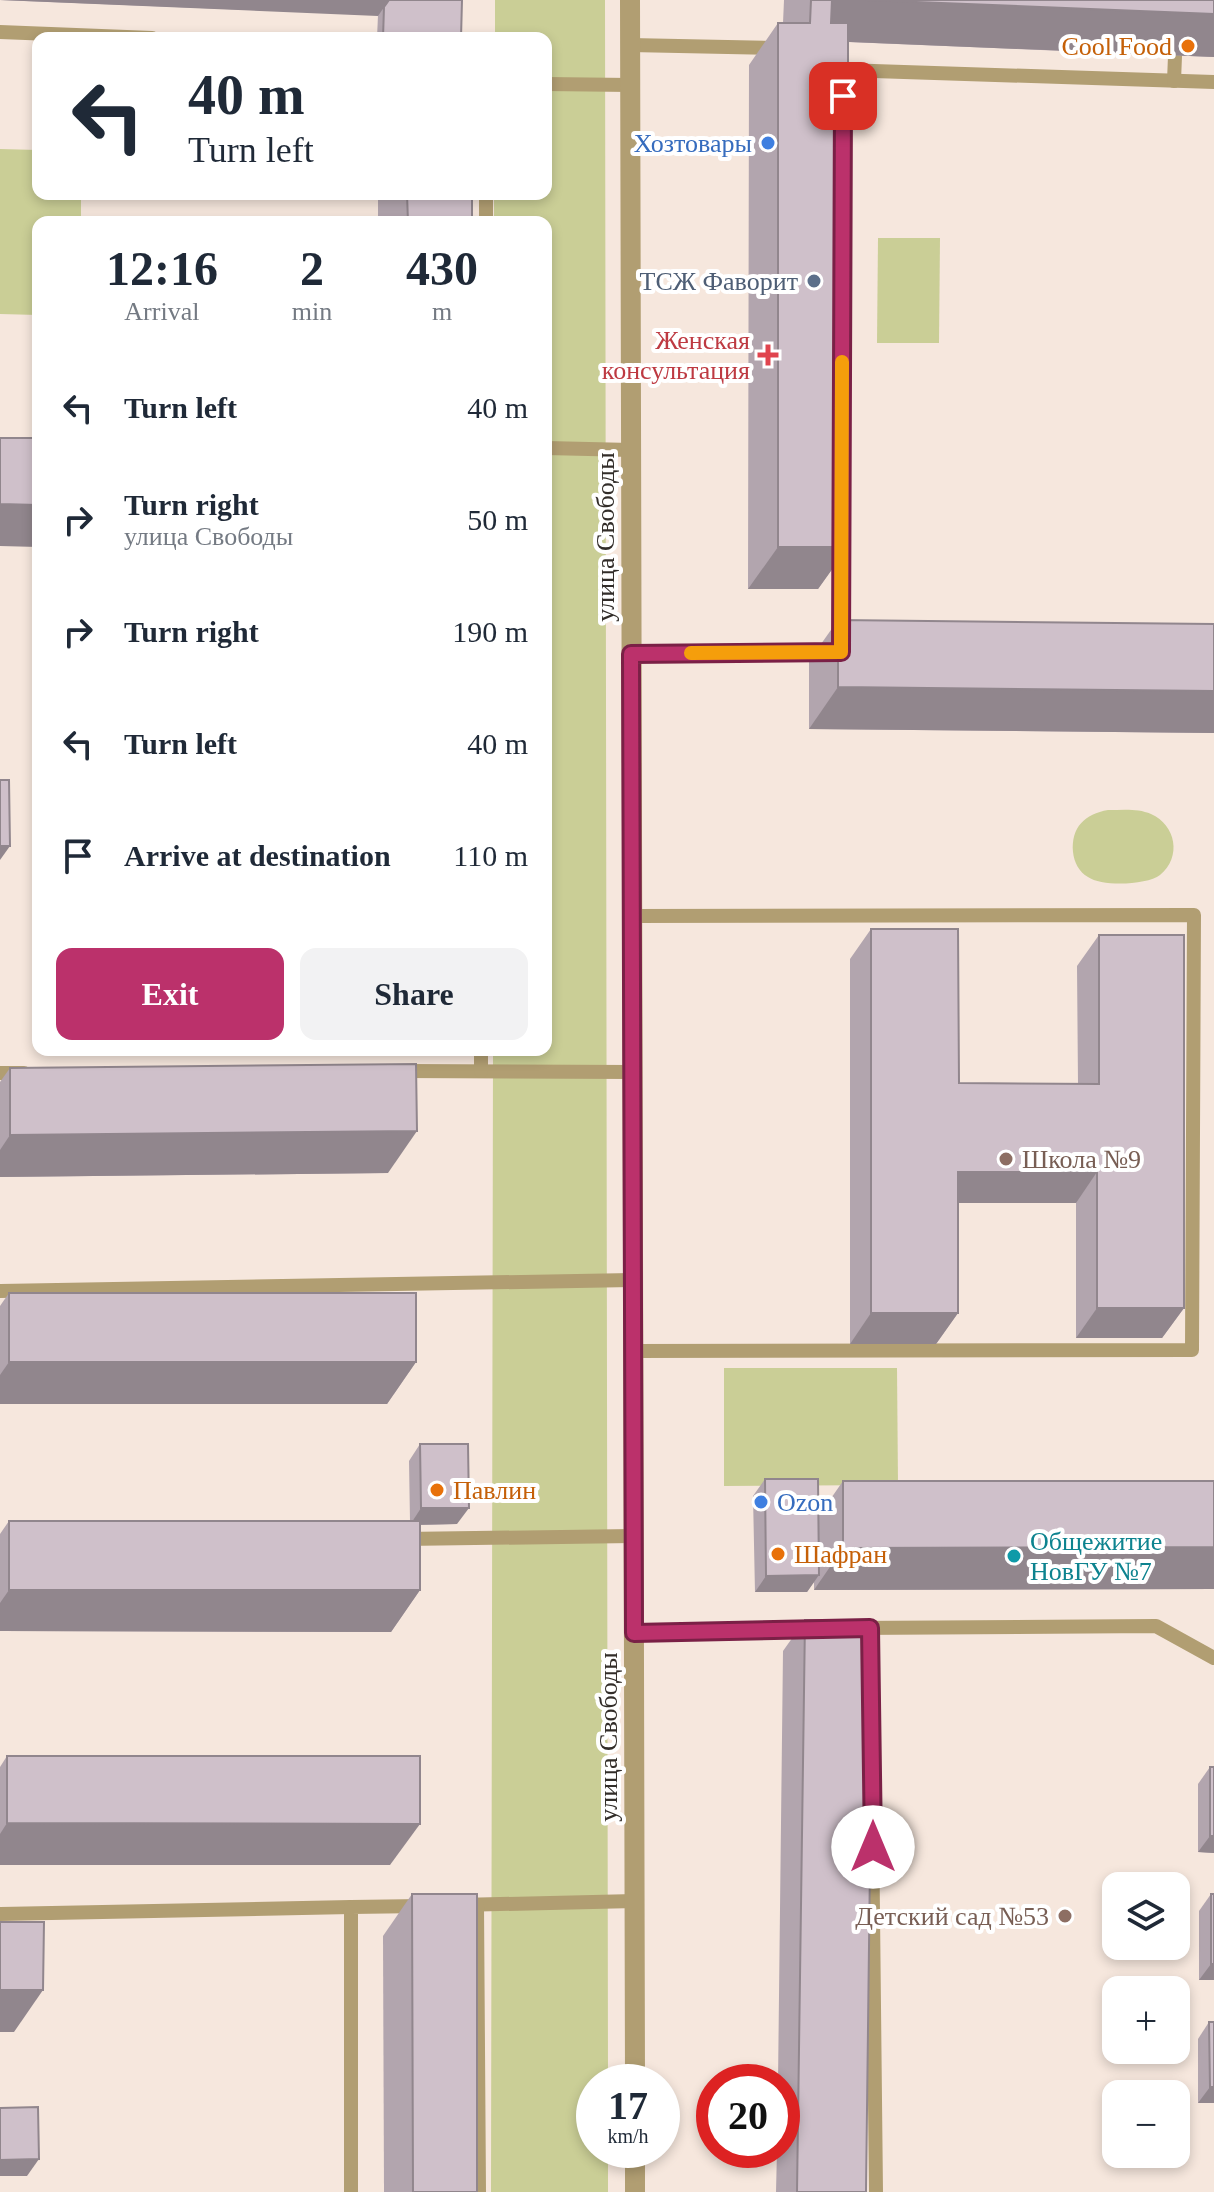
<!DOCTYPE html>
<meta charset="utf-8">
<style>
body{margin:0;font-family:"Times New Roman",serif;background:#f2f2f3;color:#1f2937;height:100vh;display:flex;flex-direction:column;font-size:30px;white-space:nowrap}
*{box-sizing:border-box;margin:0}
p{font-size:26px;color:#747a83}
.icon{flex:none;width:44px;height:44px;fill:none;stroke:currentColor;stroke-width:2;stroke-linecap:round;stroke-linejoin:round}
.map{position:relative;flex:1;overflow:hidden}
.side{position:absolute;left:32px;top:216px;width:520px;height:840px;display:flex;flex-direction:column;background:#fff;border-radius:16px;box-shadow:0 4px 12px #0003}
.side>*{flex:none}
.guide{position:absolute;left:32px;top:32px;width:520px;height:168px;border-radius:16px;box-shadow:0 4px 12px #0003;background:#fff;color:#1f2937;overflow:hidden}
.tools{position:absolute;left:1102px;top:1872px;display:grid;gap:16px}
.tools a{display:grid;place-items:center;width:88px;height:88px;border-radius:16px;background:#fff;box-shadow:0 4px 12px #0003;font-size:40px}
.speed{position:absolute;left:576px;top:2064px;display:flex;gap:16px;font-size:40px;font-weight:700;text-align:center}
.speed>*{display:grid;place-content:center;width:104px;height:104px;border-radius:50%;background:#fff;box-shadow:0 4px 12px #0003;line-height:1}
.speed small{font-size:20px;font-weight:400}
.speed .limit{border:12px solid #d22;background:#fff;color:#111}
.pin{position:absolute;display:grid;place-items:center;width:68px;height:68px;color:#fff;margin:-34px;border-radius:16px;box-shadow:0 4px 12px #0006}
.me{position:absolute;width:88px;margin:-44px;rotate:0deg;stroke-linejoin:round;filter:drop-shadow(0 0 6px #0008)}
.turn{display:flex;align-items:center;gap:28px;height:168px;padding:0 24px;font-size:36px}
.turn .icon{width:104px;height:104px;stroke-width:2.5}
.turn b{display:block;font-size:56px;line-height:68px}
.eta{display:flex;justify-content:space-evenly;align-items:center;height:136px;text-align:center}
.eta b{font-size:48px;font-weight:800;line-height:56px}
.action{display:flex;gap:16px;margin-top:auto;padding:16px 24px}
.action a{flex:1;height:92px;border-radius:16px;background:#bb316b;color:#fff;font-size:32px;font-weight:800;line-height:92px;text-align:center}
.action a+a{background:#f2f2f3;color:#1f2937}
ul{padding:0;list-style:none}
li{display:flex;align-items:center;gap:24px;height:112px;padding:0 24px}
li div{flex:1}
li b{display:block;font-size:30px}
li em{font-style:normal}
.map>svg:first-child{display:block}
</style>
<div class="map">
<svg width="1214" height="2192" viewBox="0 0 1214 2192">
<rect width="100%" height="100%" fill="#f6e7dd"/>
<g fill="#cace96">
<polygon points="495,0 605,0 608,2082 594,2082 594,2150 608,2150 608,2192 491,2192 493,1050 546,1050 546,222 494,222 494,194 546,194 546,38 495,38"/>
<polygon points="0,149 38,150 38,194 81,194 81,222 38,222 38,315 0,314"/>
<polygon points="878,238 940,238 939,343 877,343"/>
<path d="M1108,810C1122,810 1138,808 1151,814C1176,825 1182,857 1160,875C1147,885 1102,887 1088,877C1079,872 1074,862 1073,852C1071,827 1085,814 1108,810Z"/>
<polygon points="724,1368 897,1368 898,1485 724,1486"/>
</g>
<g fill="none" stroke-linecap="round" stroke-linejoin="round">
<g stroke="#b19e72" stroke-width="14">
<polyline points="0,32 152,38"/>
<polyline points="630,45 777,48"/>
<polyline points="833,62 843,70 1214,82"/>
<polyline points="1174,81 1175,56"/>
<polyline points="546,84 630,85"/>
<polyline points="486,194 486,222"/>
<polyline points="546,448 631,450"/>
<polyline points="841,637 842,538"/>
<polyline points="631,654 831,652"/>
<polyline points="632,916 1194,915 1192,1350 633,1351"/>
<polyline points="401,1071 632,1072"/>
<polyline points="481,1071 481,1050"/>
<polyline points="0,1073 24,1073"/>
<polyline points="0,1291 632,1280"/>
<polyline points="404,1539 633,1536"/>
<polyline points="854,1628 1156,1626 1214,1658"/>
<polyline points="634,1633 817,1629"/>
<polyline points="871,1729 876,2192"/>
<polyline points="459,1905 635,1901"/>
<polyline points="477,1905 479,2192"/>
<polyline points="0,1914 351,1907"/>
<polyline points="351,2192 351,1907 422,1906"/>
</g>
<g stroke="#b19e72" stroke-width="20">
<polyline points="630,0 635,2082"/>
<polyline points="635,2150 635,2192"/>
</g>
</g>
<g fill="#b2a5ae">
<polygon points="0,0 462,0 461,38 377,38 378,15"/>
<polygon points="784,0 1214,0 1214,57 848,42 848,547 818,589 748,589 749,65 778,23 783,23"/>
<rect x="378" y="194" width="94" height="28"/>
<polygon points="838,620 1214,624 1214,733 809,729 809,661"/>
<polygon points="871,929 959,1083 1078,1084 1077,966 1099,935 1184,1308 1162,1338 1076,1338 1076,1203 958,1203 958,1313 936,1344 850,1344 850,959"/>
<polygon points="10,1068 388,1173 0,1177 0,1082"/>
<polygon points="9,1293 416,1362 387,1404 0,1404 0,1306"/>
<polygon points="420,1444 457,1524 420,1525 420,1590 391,1632 0,1631 0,1534 9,1521 410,1521 409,1461"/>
<polygon points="765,1479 818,1517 843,1481 1214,1481 1214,1589 814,1590 814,1582 807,1592 755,1592 753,1496"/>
<polygon points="805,1620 866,2192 776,2192 777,2150 782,2150 782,2082 778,2082 783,1651"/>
<polygon points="7,1756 390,1865 0,1865 0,1767"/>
<polygon points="1210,1767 1214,1767 1214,1853 1198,1852 1198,1784"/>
<polygon points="412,1894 477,2192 384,2192 383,1936"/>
<polygon points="1211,1894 1214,1980 1199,1980 1199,1911"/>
<polygon points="1209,2022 1214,2022 1214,2103 1198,2103 1198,2039"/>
</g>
<g fill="#91868d">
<polygon points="0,0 389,0 378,16"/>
<polygon points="831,0 866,0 1214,14 1214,57 803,40"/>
<polygon points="0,504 38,505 38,547 0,546"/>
<polygon points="778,547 848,547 818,589 748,589"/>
<polygon points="838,687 1214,691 1214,733 809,729"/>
<polygon points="0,846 10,846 0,860"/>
<polygon points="417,1131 388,1173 0,1177 0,1150 10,1135"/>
<polygon points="958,1172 1097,1172 1076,1203 936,1203"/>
<polygon points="1097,1308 1184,1308 1162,1338 1076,1338"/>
<polygon points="871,1313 958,1313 936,1344 850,1344"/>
<polygon points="9,1362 416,1362 387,1404 0,1404 0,1375"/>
<polygon points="421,1508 469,1508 457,1524 410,1525"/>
<polygon points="1214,1547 1214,1589 814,1590 843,1548"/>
<polygon points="819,1575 807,1592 755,1592 766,1576"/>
<polygon points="9,1590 420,1590 391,1632 0,1631 0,1603"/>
<polygon points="7,1823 420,1824 390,1865 0,1865 0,1834"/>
<polygon points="1210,1836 1214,1836 1214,1853 1198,1852"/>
<polygon points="1211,1964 1214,1964 1214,1980 1199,1980"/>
<polygon points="0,1990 43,1990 14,2032 0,2032"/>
<polygon points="1210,2087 1214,2087 1214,2103 1198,2103"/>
<polygon points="39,2159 27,2176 0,2176 0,2160"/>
</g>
<g fill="#cfc0ca" stroke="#91868d" stroke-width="2">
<polygon points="389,0 462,0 461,38 383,38 384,7"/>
<polygon points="811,0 832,0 831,23 848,23 848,547 778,547 778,23 810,23"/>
<polygon points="866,0 1214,0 1214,14"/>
<polygon points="407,194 472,194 472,222 408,222"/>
<polygon points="0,438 38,438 38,505 0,504"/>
<polygon points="838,620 1214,624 1214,691 838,687"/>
<polygon points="0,780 9,780 10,846 0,846"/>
<polygon points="871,929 958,929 959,1083 1099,1084 1099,935 1184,935 1184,1308 1097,1308 1097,1172 958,1172 958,1313 871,1313"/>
<polygon points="416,1064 417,1131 10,1135 10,1068"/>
<rect x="9" y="1293" width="407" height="69"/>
<polygon points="420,1444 468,1444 469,1508 421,1508"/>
<polygon points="765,1479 818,1479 819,1575 766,1576"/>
<polygon points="843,1481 1214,1481 1214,1547 843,1548"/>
<rect x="9" y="1521" width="411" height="69"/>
<polygon points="805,1620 873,1620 866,2192 797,2192"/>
<polygon points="7,1756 420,1756 420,1824 7,1823"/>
<rect x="1210" y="1767" width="4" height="69"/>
<polygon points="412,1894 477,1894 477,2192 413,2192"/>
<rect x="1211" y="1894" width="3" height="70"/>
<polygon points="0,1922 44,1922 43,1990 0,1990"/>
<polygon points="1209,2022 1214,2022 1214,2087 1210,2087"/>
<polygon points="38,2107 39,2159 0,2160 0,2108"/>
</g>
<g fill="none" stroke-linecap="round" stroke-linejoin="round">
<g stroke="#7a2046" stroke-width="20">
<polyline id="route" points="843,96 841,652 631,654 634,1633 870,1628 873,1847"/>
</g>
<use href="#route" stroke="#bb316b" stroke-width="14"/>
<polyline stroke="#f59e0b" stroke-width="14" points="691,653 841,652 842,362"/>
</g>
<g fill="#e8710a" stroke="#fff" stroke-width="3">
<circle cx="1188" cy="46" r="8"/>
<circle cx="437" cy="1490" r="8"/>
<circle cx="778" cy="1554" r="8"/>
</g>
<g fill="#3f7fe0" stroke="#fff" stroke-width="3">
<circle cx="768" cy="143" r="8"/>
<circle cx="761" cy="1502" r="8"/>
</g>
<circle fill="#5c6f8a" stroke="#fff" stroke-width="3" cx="814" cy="281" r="8"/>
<path fill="#e0444e" stroke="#fff" stroke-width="3" d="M764 343h8v8h8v8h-8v8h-8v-8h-8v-8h8z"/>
<g fill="#8d6e63" stroke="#fff" stroke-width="3">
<circle cx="1006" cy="1159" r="8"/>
<circle cx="1065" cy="1916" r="8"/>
</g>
<circle fill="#0f9aa8" stroke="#fff" stroke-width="3" cx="1014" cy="1556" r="8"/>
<g text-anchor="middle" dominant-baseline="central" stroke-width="8" stroke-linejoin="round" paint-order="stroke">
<g font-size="26" fill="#c56008" stroke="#fff" text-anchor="start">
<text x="1172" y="46" text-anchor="end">Cool Food</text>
<text x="453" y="1490">Павлин</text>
<text x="794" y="1554">Шафран</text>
</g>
<g font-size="26" fill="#366cbe" stroke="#fff" text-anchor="end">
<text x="752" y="143">Хозтовары</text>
<text x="777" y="1502" text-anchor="start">Ozon</text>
</g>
<g font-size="26" fill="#4e5e75" stroke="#fff" text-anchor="end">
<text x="798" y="281">ТСЖ Фаворит</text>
</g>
<g font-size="26" fill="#be3a42" stroke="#fff" text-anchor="end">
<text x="750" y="340">Женская<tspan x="750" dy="30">консультация</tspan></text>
</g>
<g font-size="26" fill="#322d29" stroke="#fff">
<text transform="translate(605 537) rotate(-90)">улица Свободы</text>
<text transform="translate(608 1737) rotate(-90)">улица Свободы</text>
</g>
<g font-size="26" fill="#785e54" stroke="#fff" text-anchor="start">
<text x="1022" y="1159">Школа №9</text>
<text x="1049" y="1916" text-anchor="end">Детский сад №53</text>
</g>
<g font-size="26" fill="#0d838f" stroke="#fff" text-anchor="start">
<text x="1030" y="1541">Общежитие<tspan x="1030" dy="30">НовГУ №7</tspan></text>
</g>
</g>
</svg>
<div class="tools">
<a><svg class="icon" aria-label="layers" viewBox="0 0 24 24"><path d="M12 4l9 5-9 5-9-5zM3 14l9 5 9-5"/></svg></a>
<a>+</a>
<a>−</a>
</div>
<div class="speed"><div>17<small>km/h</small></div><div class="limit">20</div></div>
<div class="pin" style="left:843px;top:96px;background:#d93025"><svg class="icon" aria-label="arrive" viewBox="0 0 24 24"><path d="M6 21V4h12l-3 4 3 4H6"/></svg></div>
<svg class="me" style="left:873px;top:1847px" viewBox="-20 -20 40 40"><circle r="19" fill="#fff"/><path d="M0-13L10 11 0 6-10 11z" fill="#bb316b"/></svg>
<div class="guide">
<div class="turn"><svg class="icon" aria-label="left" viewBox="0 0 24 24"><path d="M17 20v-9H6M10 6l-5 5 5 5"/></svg><div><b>40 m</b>Turn left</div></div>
</div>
<section class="side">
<div class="eta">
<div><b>12:16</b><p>Arrival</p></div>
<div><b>2</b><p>min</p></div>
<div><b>430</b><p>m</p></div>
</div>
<ul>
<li><svg class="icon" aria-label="left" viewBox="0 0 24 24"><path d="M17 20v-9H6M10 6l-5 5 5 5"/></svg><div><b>Turn left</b></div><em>40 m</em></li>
<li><svg class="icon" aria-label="right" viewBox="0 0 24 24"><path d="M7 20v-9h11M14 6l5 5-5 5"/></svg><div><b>Turn right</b><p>улица Свободы</p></div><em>50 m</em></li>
<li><svg class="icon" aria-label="right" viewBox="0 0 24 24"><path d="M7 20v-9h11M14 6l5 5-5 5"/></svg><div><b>Turn right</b></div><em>190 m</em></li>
<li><svg class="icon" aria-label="left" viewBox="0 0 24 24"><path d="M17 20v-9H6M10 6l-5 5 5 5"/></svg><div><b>Turn left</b></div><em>40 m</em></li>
<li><svg class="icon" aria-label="arrive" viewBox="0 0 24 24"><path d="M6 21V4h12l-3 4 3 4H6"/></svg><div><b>Arrive at destination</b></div><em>110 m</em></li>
</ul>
<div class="action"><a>Exit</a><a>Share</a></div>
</section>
</div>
